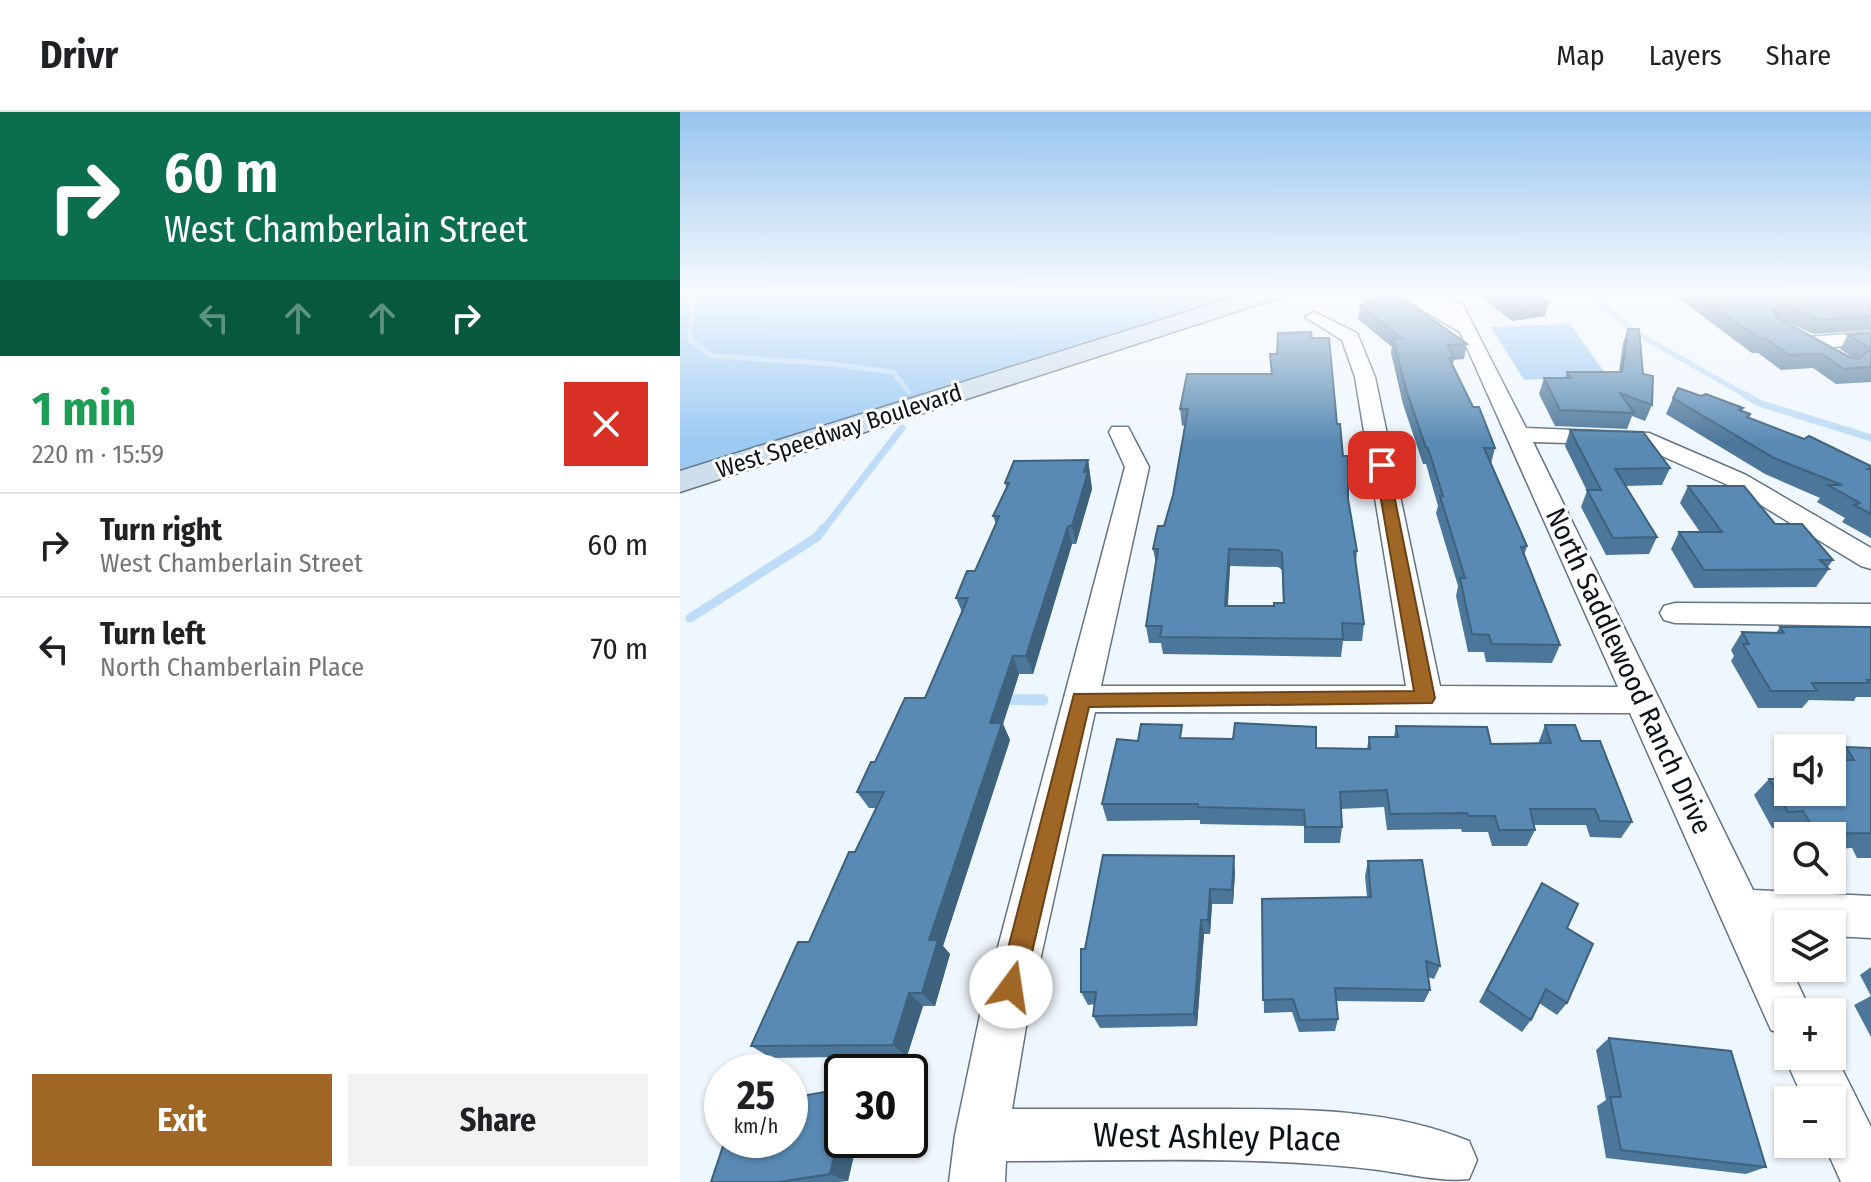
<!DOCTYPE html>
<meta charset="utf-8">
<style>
body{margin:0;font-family:"Fira Sans Condensed",sans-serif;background:#f2f2f2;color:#202124;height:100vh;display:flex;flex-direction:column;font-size:30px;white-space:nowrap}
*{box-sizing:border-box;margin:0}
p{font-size:26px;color:#757577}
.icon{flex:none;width:44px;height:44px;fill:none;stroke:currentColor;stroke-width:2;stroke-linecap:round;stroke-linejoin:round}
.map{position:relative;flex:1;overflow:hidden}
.side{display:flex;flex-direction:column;background:#fff;width:680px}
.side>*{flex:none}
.banner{background:#0b6e4f;color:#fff;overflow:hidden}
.tools{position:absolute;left:1094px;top:622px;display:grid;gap:16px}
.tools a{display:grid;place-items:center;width:72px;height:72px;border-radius:0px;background:#fff;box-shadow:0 2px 6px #0004;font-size:40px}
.speed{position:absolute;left:24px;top:942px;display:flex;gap:16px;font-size:40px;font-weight:700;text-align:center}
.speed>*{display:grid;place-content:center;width:104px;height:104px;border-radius:50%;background:#fff;box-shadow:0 2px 6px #0004;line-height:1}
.speed small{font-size:20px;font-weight:400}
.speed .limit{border:4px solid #111;border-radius:12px;background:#fff;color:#111}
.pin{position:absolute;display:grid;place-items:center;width:68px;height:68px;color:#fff;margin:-34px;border-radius:16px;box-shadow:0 4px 12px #0006}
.me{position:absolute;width:88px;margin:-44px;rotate:14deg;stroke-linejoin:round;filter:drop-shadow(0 0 6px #0008)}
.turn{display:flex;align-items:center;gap:28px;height:168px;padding:0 32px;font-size:36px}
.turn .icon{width:104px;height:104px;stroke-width:2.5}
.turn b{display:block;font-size:56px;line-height:68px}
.lanes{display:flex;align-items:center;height:76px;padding:0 32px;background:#0003;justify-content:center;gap:40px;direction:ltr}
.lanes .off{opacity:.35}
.round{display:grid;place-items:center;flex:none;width:84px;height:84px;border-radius:0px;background:#f2f2f2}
.overview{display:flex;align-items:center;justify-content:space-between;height:136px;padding:0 32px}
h1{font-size:48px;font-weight:700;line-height:60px;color:#1e9e55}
.cta{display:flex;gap:16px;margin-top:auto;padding:16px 32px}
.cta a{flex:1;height:92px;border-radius:0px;background:#a06626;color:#fff;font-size:32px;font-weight:700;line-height:92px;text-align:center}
.cta a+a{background:#f2f2f2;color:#202124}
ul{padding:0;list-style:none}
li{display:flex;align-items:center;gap:24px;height:104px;padding:0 32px;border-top:2px solid #e0e0e0}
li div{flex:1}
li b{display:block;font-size:30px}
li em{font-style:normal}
header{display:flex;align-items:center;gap:48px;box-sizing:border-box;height:112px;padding:0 40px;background:#fff;border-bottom:2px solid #e0e0e0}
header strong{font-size:38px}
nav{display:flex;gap:44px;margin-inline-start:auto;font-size:28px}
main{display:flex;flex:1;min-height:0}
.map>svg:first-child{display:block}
</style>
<header>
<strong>Drivr</strong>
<nav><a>Map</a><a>Layers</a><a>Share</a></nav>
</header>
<main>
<section class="side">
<div class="banner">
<div class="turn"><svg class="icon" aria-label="right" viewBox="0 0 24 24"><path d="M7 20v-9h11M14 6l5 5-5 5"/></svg><div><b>60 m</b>West Chamberlain Street</div></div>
<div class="lanes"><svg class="icon off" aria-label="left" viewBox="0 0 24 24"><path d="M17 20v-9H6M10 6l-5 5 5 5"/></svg><svg class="icon off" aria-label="ahead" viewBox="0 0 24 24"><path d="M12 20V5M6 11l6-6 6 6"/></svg><svg class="icon off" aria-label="ahead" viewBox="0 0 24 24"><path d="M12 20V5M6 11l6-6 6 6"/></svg><svg class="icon" aria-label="right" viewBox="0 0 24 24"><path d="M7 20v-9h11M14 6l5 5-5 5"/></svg></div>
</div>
<div class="overview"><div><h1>1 min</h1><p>220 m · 15:59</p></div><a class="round" style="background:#d93025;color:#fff"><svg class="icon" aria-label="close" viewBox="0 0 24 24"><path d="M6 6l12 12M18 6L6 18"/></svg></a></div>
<ul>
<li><svg class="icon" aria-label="right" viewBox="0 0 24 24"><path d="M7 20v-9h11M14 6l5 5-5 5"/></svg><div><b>Turn right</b><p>West Chamberlain Street</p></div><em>60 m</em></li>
<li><svg class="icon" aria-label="left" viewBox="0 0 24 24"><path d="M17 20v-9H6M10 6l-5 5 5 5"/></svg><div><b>Turn left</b><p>North Chamberlain Place</p></div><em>70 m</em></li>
</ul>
<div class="cta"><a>Exit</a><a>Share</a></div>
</section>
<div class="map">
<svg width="1191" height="1070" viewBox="0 0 1191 1070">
<rect width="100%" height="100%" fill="#eff7fe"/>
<g fill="#9bc9f2">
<polygon points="0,180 590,180 0,362"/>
<polygon points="890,212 927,264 844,268 811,215"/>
</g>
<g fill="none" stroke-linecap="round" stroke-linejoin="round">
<g stroke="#bedcf7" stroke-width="5">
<polyline points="29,180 12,190 10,228 32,244 140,251 213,260 229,280"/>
<polyline points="908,180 956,221 1069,285"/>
</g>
<g stroke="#bedcf7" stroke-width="7">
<polyline points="1065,283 1079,291 1191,326"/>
<polyline points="143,418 222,316"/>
</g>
<polyline stroke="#bedcf7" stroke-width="9" points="10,506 137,425 144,416"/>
<polyline stroke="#bedcf7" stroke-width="11" points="318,587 363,588"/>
<g stroke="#637483" stroke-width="3">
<g id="street">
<path d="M712,180H757L783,193L846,316L969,321L1066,363L1191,436V457L1181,454L1048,373L957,333L853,330L1073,778L1191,784V826L1152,824V812H1108V822L1094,821L1131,900H1108V925L1091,918L950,601L415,600L348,903L332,997C398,997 463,997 529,997C616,997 707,995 789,1029L797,1048L789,1067C761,1070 727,1062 699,1058C576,1043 450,1049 326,1049L325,1070H269L275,1023L300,903L445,355L429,320L432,315H448L469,355L421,574H726L675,265L662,228L625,205L634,200L677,221L695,265L760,574L938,575L780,220Z"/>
<polygon points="1191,220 1191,232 1129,237 1120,231 1129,225"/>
<polygon points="995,491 1191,492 1191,514 995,511 984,508 980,501 984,494"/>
<polygon points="1108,935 1108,944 1152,944 1152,937 1191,1015 1191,1070 1161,1070 1144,1032 1152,1032 1152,988 1124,988 1104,944"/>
</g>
</g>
<g stroke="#637483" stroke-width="3">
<polygon id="secondary" points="570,180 604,180 601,185 0,380 0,359"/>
</g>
<use href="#street" fill="#fff" fill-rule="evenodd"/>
<use href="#secondary" fill="#cdddeb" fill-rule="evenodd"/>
</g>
<g fill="#4d779a" fill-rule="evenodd">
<polygon points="798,180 853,180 865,204 832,209 798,183"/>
<polygon points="990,180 1181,180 1191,186 1191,218 1134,222 1097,206 1172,245 1160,237 1168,223 1191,221 1191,270 1156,272 1133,256 1101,258 1078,241 1072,241"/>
<polygon points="1182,180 1191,180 1191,185"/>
<polygon points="686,188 787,232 784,247 774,248 772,254 815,336 811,352 847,434 844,444 880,533 872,551 806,550 804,540 788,540 776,484 778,474 756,401 758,394 746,352 743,352 723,292 711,241 712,235 678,207 680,193 685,192"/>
<polygon points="948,217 972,293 965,309 952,304 947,317 875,314 859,282 864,266 885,266 887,260 939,260 943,231"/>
<path d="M632,226L657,312L668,387L677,439L676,452L684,512L682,529H663L661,545L483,542L481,531H469L466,514L476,451L473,437L484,414L493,383L505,313L502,314L500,297L591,262L590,242H597ZM550,454L598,455L602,458L603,491L594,494H548Z"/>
<polygon points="1021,284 1063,296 1061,299 1070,302 1069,306 1191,354 1191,426 1162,410 1165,406 1137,390 1140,386 1085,362 986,302 993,286"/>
<polygon points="890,318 990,356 982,373 945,374 977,425 969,442 926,443 901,395 907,379 885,334"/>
<polygon points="408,348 412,377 402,411 396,432 392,432 353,562 339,562 323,612 330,628 263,834 270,842 255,894 243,894 227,944 91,946 71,934 129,830 175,740 196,696 189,696 177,680 195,650 245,586 282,500 276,486 295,459 316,412 313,404 326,375 325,371"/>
<polygon points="1008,374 1095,412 1153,448 1147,456 1149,457 1136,475 1014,476 991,437 999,420 1020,420 1000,391"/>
<polygon points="1100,515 1191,515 1191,585 1176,585 1174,589 1129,588 1122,596 1078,596 1051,549 1054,544 1051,538 1062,520 1096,521"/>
<polygon points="865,613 901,629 952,710 941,726 910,725 906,713 854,713 855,718 847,734 812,734 808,720 782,720 781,717 707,718 704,695 661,697 662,715 660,731 624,731 624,714 520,712 520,708 427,709 422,692 458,629 504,626 636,636 687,637 689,625 714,625 716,614 811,632 858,632"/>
<polygon points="1166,635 1191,636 1191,746 1177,746 1172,736 1152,737 1152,724 1112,724 1107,715 1092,716 1074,683 1089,667 1093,667 1101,658 1152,680 1154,648"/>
<polygon points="688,749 760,854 754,867 748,865 750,878 744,890 656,889 658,907 655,919 619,920 612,900 584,901 582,787 687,785 685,764"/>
<polygon points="555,760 553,792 532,792 530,822 524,822 517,914 420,916 413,904 415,892 408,893 401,880 405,837"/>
<polygon points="862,771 887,816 887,891 877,903 859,891 851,908 842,920 799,890"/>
<polygon points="1191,855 1191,925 1174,893 1191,884 1180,863"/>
<polygon points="929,926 1086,1055 1066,1062 926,1046 917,994 926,988 916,938"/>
<polygon points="162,1028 211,1028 209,1036 174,1043 168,1069 160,1070 31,1070"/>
</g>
<g fill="#3e617d">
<polygon points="869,190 865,204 832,209 835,195"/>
<polygon points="1105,191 1098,205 1085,212 1092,198"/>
<polygon points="408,348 412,377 396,432 392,414"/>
<polygon points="388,414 392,432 353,562 346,544"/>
<polygon points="549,437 550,454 546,511 545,494"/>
<polygon points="333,544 339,562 323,612 330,628 263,834 270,842 255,894 242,881 249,828 310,611"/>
<polygon points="554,744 555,760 553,792 552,778"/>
<polygon points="530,777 532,792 530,822 528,808"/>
<polygon points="521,808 524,822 517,914 514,902"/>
<polygon points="229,881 243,894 227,944 213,933"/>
<polygon points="192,1028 211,1028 209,1036"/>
<polygon points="156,1035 174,1043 168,1069 150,1062"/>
</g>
<g fill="#598ab3" stroke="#3e617d" stroke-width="2" fill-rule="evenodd">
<polygon points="814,180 853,180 869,190 835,195"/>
<polygon points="1013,180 1062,180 1068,183 1072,180 1181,180 1191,186 1191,204 1141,208 1105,191 1092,198 1096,205 1169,245 1179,247 1191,237 1168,223 1191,221 1191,255 1164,257 1142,242 1109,243 1085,226 1079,226"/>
<polygon points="718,183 787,232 768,233 774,246 769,246 793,295 799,295 815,336 804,336 847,434 841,435 880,533 812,532 809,523 792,522 780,466 785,466 760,384 763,384 748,336 746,336 726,277 713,226 721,226 680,193 690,191 686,188"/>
<polygon points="948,217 959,217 963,262 973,264 972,293 940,281 954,301 880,298 864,266 891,266 887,260 942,260"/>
<path d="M631,220L632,226H649L657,312H660L663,344H668V387L677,439H674L684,512L662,511L663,527L480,525L482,514H466L478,437H473L478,414H484L493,383L508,297H500L507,262H592L590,242H597L598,221ZM549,437L598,438L602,441L604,491H594V494H545Z"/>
<polygon points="998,276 1021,284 1026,282 1063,296 1059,298 1070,302 1067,305 1124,327 1129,324 1191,354 1191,356 1188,357 1191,358 1191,402 1174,393 1180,391 1148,373 1162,373 1094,346 993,286"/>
<polygon points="890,318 963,320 990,356 935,357 977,425 933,426 907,378 921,378"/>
<polygon points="408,348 404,360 408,360 398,394 392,414 388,414 346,544 333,544 310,611 322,611 249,828 258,828 242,881 229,881 213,933 71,934 118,830 129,830 169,740 175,740 204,680 177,680 191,650 195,650 225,586 245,586 288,486 276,486 287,459 295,459 315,414 319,404 313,404 329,371 325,371 334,349"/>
<polygon points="1008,374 1064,374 1095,412 1122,412 1153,448 1140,448 1149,457 1024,458 999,420 1042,420"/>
<polygon points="1100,515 1191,515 1191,568 1187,568 1189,571 1132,571 1137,579 1091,579 1063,532 1069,532 1062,520 1104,521"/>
<polygon points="555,611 636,615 636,636 690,637 689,625 718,625 716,614 807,615 811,632 871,631 865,613 895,613 901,629 920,629 952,710 920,709 915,697 850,697 855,718 819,718 815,704 788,704 787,701 710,702 707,678 660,680 662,715 625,715 624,698 518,695 518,692 422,692 437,627 458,629 461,612 502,613 500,626 553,627"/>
<polygon points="1166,635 1191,636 1191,722 1190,721 1137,722 1123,699 1108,700 1089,667 1106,667 1101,658 1108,658 1108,680 1152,680 1152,648 1174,648"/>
<polygon points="423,743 554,744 552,778 530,777 528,808 521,808 514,902 413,904 416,880 401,880 401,837 405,837"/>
<polygon points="742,748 760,854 746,849 750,878 655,876 658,907 620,908 613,887 583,888 582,787 691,785 688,749"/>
<polygon points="862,771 898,792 887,816 913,832 887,891 866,877 851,908 807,878"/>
<polygon points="929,926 1051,939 1086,1055 941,1038 930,985 941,985"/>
<polygon points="162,977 162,1028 192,1028 156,1035 150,1062 99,1070 31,1070 45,1028 110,1028 110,986"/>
</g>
<linearGradient id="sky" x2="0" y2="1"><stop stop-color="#97c4ee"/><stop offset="0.55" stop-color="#f8fbff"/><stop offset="1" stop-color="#f8fbff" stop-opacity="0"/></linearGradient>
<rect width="1191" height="330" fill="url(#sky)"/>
<polygon fill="#a06626" stroke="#684219" stroke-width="2" points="702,348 708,353 755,586 752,591 409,595 344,875 340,884 331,888 322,884 318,875 394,582 734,579 695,353"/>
<g text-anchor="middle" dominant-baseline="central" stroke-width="6" stroke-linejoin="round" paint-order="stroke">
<g font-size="24" fill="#0c1218" stroke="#fff">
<text transform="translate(159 319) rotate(-18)">West Speedway Boulevard</text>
</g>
<g font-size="28" fill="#0c1218" stroke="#fff">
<text transform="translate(949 559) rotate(65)">North Saddlewood Ranch Drive</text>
</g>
<g font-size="34" fill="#0c1218" stroke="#fff">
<text transform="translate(537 1025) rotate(1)">West Ashley Place</text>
</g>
</g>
</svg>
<div class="tools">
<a><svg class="icon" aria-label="sound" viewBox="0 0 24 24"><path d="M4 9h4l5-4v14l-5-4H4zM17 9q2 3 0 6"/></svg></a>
<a><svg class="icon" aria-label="search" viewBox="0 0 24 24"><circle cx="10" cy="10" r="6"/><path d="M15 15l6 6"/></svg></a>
<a><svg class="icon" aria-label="layers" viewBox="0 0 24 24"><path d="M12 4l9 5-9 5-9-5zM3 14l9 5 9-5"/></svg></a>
<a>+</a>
<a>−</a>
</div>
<div class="speed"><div>25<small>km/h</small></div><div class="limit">30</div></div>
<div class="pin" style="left:702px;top:353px;background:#d93025"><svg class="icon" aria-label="arrive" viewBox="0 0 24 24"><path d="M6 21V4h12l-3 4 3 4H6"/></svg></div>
<svg class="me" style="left:331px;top:875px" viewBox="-20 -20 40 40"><circle r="19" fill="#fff"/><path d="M0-13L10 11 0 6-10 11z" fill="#a06626"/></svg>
</div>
</main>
